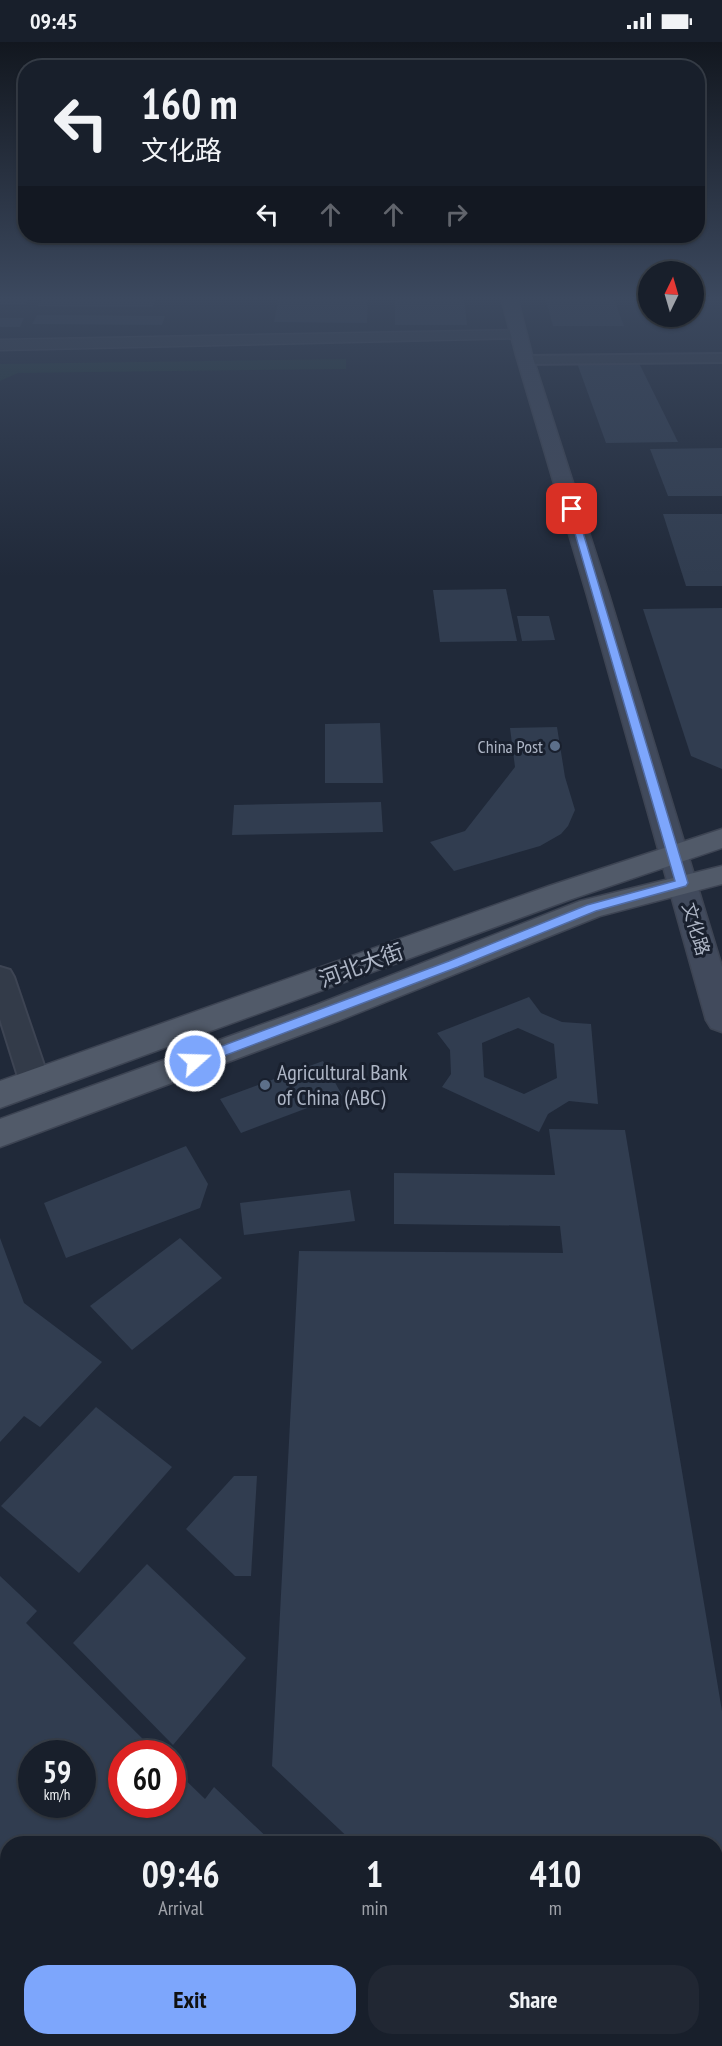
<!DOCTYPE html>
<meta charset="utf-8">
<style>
body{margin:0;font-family:"PT Sans Narrow","Noto Sans SC",sans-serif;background:#212733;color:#f1f3f6;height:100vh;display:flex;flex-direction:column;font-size:22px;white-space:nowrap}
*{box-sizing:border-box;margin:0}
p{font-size:20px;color:#9fa2a9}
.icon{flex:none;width:33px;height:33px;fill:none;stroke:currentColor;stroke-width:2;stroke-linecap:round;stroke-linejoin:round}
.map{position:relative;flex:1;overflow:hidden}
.drawer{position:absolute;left:0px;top:1794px;width:723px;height:210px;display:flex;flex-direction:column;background:#181f2b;border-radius:24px 24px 0 0;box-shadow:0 2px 4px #0004,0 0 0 2px #363d47}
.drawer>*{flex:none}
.top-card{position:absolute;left:18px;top:18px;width:687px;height:183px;border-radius:24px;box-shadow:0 2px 4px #0004,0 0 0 2px #363d47;background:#181f2b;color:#f1f3f6;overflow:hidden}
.needle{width:39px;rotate:5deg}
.controls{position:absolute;left:638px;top:219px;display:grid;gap:12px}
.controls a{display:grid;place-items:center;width:66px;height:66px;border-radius:50%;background:#181f2b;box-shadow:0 2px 4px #0004,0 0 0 2px #363d47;font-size:30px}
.speed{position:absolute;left:18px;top:1698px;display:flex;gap:12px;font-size:30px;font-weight:700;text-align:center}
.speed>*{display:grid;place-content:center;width:78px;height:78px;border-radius:50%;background:#181f2b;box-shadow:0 2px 4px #0004,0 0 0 2px #363d47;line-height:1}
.speed small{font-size:15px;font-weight:400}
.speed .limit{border:9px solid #d22;background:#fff;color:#111}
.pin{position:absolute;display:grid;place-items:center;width:51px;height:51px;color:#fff;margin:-26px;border-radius:12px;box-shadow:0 3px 9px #0006}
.me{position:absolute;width:66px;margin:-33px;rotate:70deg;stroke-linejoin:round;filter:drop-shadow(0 0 4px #0008)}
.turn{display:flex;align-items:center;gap:21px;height:126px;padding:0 24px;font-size:27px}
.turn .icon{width:78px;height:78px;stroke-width:2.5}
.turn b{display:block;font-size:42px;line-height:51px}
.lanes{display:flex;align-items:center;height:57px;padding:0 24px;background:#0003;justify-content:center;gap:30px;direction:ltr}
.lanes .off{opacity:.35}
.eta{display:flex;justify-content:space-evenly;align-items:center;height:102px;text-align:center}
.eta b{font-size:36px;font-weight:800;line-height:42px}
.button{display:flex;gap:12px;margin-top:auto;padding:12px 24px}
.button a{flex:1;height:69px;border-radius:24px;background:#7da6fc;color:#111;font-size:24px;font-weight:800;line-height:69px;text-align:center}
.button a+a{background:#212733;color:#f1f3f6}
.status{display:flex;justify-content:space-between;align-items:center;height:42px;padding:0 30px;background:#181f2b;direction:ltr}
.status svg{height:16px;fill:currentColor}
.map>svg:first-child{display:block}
</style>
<div class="status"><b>09:45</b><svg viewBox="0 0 49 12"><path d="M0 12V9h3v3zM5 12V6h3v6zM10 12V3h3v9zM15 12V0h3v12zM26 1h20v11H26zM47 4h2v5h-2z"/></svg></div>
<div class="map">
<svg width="722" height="2004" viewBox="0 0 722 2004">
<rect width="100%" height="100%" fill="#202939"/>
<polygon fill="#22363a" points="346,317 346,327 18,331 0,339 0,322"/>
<g fill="#313d50" fill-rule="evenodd">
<polygon points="0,255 30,255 25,263 0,263"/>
<polygon points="279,255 368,255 367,281 274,280"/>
<polygon points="395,255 464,255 467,283 395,283"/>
<polygon points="545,255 613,255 624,284 553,284"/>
<polygon points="42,257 156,257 153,265 38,264"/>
<polygon points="37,273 165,274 162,283 32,282"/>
<polygon points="0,276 24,276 20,285 0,285"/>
<polygon points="577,321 639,321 678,400 606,401"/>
<polygon points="722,406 722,454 668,454 650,407"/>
<polygon points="663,472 722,472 722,544 686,544"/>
<polygon points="506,547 517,599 440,600 433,548"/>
<polygon points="722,566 722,727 691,714 643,567"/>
<polygon points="517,574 549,574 555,598 522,599"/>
<polygon points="380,681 383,741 325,741 325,682"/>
<polygon points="557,685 565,735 575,768 568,784 561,792 540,804 454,829 430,800 465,789 515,725 510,686"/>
<polygon points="381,760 383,790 232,793 234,763"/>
<path d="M529,955L541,971L562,980L591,982L598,1062L569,1059L548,1072L539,1090L442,1045L451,1032L450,1008L437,991ZM518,986L554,1002L557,1036L524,1052L484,1035L482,1001Z"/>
<polygon points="323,1019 342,1053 241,1091 220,1057"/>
<polygon points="549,1087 625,1088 722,1669 722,1996 716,1996 716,1802 355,1802 272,1724 299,1209 563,1211 560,1184 394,1182 394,1131 555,1133"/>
<polygon points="186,1104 208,1142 200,1166 66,1216 44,1161"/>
<polygon points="350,1148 355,1179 244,1193 240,1161"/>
<polygon points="0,1196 24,1261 102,1320 40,1385 24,1374 0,1400"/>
<polygon points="180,1196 222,1236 132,1308 90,1264"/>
<polygon points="96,1365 172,1425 79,1531 1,1464"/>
<polygon points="234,1434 257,1434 251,1534 235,1534 186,1487"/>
<polygon points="147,1522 246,1616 173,1703 73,1601"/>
<path d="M0,1534L37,1569L26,1581L158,1712H122V1762H172V1725L205,1757L214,1745L274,1802H8V1925L0,1917ZM32,1712H82V1762H32Z"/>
<polygon points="49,1996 241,1996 236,2004 43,2004"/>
<polygon points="292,1996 388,1996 396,2004 288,2004"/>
</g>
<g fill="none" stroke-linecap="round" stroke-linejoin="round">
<g stroke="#3d4453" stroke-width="4">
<g id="minor">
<polygon points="722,312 722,320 526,322 519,318 526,314"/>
<polygon points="0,925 10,928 14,935 50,1041 45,1049 35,1052 25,1049 20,1041 0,977"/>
</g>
</g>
<g stroke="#3d4453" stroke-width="3">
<polygon id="tertiary" points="519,288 525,290 527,293 525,296 0,308 0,298"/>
</g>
<g stroke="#3d4453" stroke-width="3">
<polygon id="secondary" points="501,255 517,255 532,313 609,553 722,925 722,990 711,986 706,978 587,553 516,313"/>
</g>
<g stroke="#3d4453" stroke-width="3">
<g id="primary">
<polygon points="722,787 722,806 569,858 0,1066 0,1039 549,844"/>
<polygon points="722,824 722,842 600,874 338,979 0,1105 0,1077 316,963 580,859"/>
</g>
</g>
<use href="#minor" fill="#333b49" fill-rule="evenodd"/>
<use href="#tertiary" fill="#333b49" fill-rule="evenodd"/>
<use href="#secondary" fill="#414a5c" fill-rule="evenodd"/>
<use href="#primary" fill="#515a69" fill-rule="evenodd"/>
</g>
<linearGradient id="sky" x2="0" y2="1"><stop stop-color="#12171f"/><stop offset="0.48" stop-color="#3c495f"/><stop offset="1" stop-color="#3c495f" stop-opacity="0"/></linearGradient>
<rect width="722" height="535" fill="url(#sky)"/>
<polygon fill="#7da6fc" stroke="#516ca4" stroke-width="1.5" points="572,465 576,467 688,841 686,844 596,869 458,925 200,1023 190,1023 188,1019 190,1016 449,919 587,863 675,839 568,467"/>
<g fill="#5c6f8a" stroke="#19202e" stroke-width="2">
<circle cx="555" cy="704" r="6"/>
<circle cx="265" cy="1043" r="6"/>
</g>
<g text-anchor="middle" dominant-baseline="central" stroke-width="6" stroke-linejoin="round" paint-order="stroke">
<g font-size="18" fill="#aeb6c6" stroke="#19202e" text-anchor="end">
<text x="543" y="704">China Post</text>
</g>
<g font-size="18" fill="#aeb6c6" stroke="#19202e">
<text transform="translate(696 887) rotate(73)">文化路</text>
</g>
<g font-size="22" fill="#aeb6c6" stroke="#19202e">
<text transform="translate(361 923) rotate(-20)">河北大街</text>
</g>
<g font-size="22" fill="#aeb6c6" stroke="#19202e" text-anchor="start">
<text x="277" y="1030">Agricultural Bank<tspan x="277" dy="25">of China (ABC)</tspan></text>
</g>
</g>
</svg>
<div class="controls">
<a><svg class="needle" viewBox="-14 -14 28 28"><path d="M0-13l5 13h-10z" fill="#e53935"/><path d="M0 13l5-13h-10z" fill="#9fa2a9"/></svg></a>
</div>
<div class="speed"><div>59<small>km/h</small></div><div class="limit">60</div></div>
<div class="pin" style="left:572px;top:467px;background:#d93025"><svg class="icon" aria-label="arrive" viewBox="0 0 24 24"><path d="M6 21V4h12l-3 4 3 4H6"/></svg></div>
<svg class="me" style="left:195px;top:1019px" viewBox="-20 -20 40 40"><circle r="17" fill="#7da6fc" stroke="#fff" stroke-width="3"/><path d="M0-11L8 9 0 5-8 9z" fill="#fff"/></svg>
<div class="top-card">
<div class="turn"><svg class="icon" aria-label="left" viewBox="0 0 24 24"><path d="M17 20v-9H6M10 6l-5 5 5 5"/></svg><div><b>160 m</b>文化路</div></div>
<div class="lanes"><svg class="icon" aria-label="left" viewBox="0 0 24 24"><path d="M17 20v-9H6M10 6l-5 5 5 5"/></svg><svg class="icon off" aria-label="ahead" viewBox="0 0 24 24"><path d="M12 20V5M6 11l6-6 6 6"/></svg><svg class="icon off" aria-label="ahead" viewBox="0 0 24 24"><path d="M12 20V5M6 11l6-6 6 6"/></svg><svg class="icon off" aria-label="right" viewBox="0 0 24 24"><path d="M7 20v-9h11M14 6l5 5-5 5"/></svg></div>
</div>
<section class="drawer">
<div class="eta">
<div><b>09:46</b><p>Arrival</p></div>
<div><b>1</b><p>min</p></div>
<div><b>410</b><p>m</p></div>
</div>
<div class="button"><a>Exit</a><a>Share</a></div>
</section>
</div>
